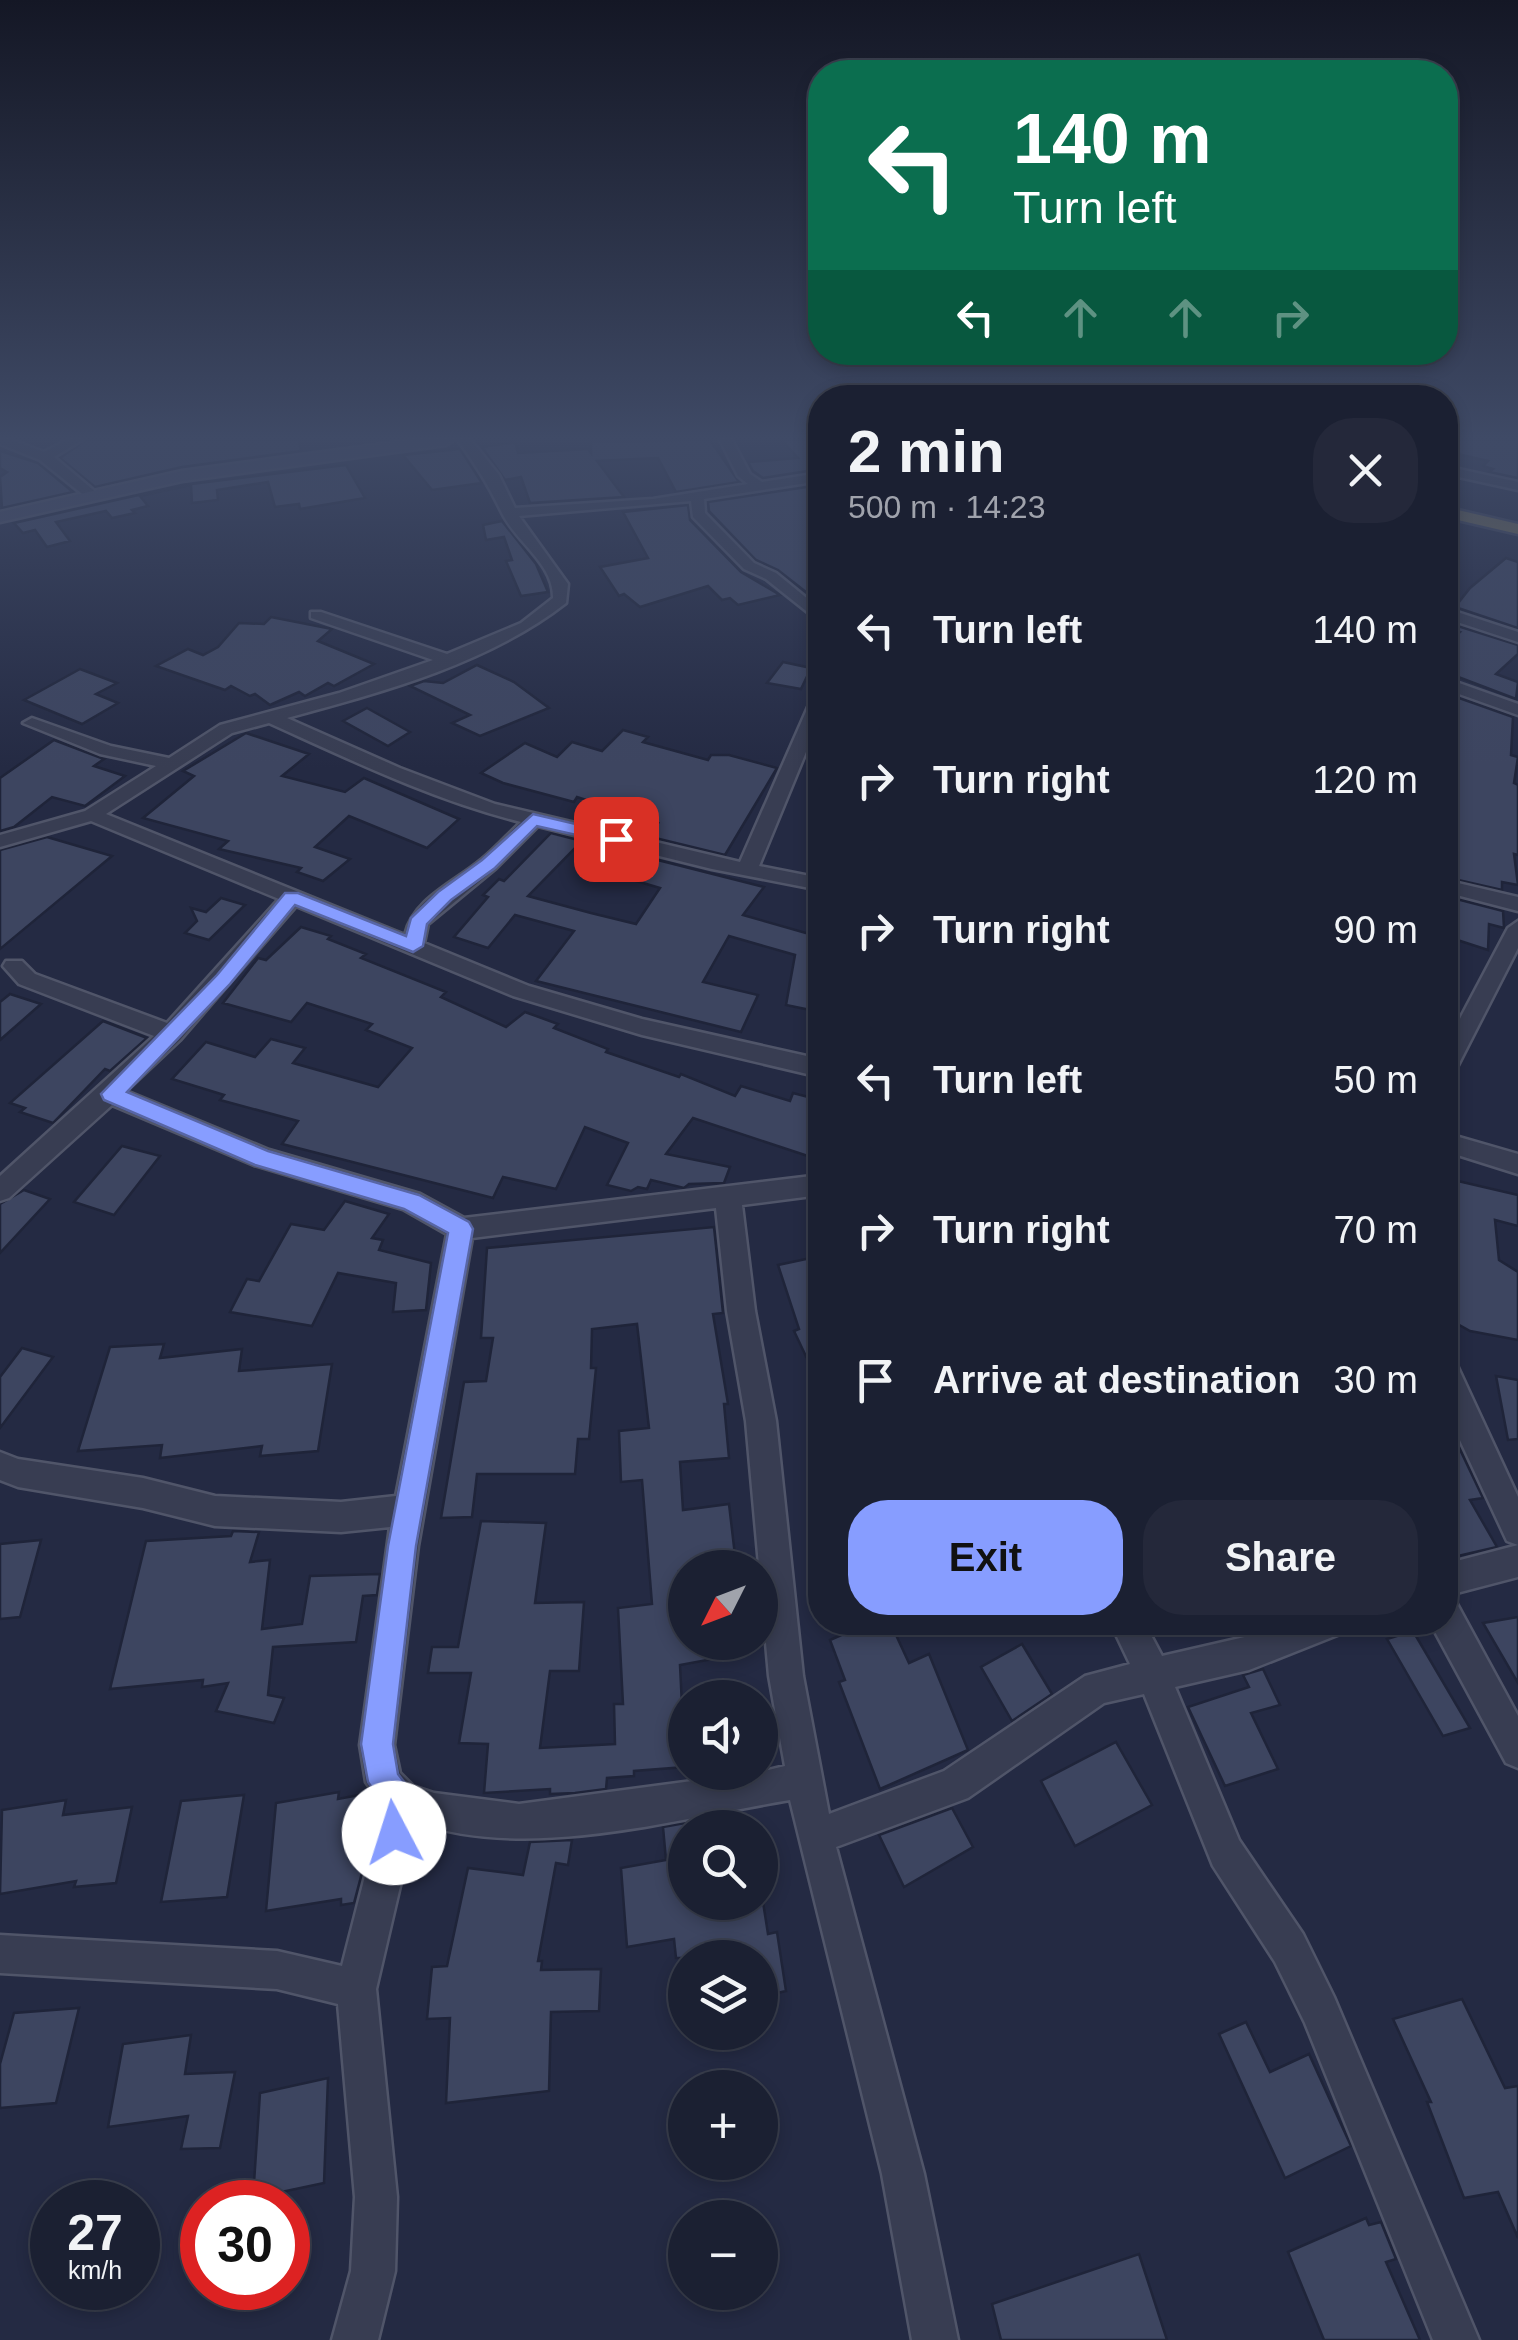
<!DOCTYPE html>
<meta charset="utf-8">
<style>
body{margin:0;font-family:Arial,sans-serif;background:#24283a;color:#f1f3f6;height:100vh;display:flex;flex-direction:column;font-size:38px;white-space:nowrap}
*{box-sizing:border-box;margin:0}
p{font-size:32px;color:#a0a3ac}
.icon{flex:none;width:55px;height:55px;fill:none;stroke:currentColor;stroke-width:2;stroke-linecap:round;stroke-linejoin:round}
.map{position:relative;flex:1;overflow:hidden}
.details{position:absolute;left:808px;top:385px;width:650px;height:1250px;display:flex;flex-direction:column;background:#1b2032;border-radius:40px;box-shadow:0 5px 15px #0003,0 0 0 2px #393e4d}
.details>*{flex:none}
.guide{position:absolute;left:808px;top:60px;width:650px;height:305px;border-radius:40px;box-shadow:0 5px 15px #0003,0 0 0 2px #393e4d;background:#0b6e4f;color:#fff;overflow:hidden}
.needle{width:65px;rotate:228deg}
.controls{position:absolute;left:668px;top:1550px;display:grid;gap:20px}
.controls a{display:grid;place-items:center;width:110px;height:110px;border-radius:50%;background:#1b2032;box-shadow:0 5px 15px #0003,0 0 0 2px #393e4d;font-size:50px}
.speed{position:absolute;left:30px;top:2180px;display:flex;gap:20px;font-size:50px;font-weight:700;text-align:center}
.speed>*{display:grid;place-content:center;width:130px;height:130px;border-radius:50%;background:#1b2032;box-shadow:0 5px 15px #0003,0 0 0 2px #393e4d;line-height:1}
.speed small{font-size:25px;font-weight:400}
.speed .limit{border:15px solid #d22;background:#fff;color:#111}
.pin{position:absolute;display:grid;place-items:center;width:85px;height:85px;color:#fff;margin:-42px;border-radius:20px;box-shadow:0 5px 15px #0006}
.me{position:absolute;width:110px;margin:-55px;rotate:355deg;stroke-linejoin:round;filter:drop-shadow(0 0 8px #0008)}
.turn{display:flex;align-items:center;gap:35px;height:210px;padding:0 40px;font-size:45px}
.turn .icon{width:130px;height:130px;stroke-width:2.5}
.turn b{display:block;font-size:70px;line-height:85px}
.lanes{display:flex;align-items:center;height:95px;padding:0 40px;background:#0003;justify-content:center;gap:50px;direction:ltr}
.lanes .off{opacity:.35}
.round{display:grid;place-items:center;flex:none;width:105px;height:105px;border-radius:40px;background:#24283a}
.overview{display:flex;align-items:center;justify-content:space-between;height:170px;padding:0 40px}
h1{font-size:60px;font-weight:700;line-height:75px}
.cta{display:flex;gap:20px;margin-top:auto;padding:20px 40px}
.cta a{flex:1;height:115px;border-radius:40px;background:#879dff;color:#111;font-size:40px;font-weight:700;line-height:115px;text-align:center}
.cta a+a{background:#24283a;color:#f1f3f6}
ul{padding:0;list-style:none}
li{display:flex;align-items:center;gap:30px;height:150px;padding:0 40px}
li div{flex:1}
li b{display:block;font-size:38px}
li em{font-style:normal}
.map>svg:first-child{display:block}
</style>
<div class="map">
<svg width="1518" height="2340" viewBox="0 0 1518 2340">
<rect width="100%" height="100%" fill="#242a43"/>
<g fill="#3d4560" stroke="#1f2439" stroke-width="2.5">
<polygon points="86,440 299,440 301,451 182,467 95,487 60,458"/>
<polygon points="710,440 739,482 676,492 658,458 597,461 624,497 530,503 521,477 505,480 482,447 515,442 518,453 588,449 591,453 591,442"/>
<polygon points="782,440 820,440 820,469 763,478 753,471 748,462 798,458"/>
<polygon points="1445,440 1518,440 1518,478 1489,472 1493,469 1483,466 1488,461 1445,451"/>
<polygon points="460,449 482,483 432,490 403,455"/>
<polygon points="0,451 38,463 73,492 2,508 0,477 7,472 0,468"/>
<polygon points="346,465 365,498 300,509 299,504 275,507 268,482 217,490 218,500 192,503 191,485 140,496 148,506 132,510 135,513 112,518 106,511 56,522 70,541 47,547 35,530 23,533 14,523 183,485"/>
<polygon points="820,485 820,603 778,570 756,560 709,511 708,502"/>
<polygon points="688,505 690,520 741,572 780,595 738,605 730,598 722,600 708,586 640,607 624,594 619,596 600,567 648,558 623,512"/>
<polygon points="502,521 536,564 548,592 521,596 506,561 512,560 504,537 486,540 483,525"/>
<polygon points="1506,558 1518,562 1518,628 1455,607 1470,588"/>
<polygon points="271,617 332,629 318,641 374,664 334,686 328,683 305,696 299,692 270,705 255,694 250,696 231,686 225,690 156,666 188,649 203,655 218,647 239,623 264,624"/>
<polygon points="1445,622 1518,645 1518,654 1496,674 1518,682 1516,699 1445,672 1445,645 1460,632 1445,627"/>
<polygon points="783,662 811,668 801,689 767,683"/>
<polygon points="477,665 514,682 549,708 480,736 452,723 470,715 410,686 424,681 443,683"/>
<polygon points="80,669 117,683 96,694 118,703 82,724 24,700"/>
<polygon points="1445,693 1513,717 1511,755 1518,757 1514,783 1518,785 1518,855 1514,854 1518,885 1502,882 1502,890 1445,877"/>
<polygon points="367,708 410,732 388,746 343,721"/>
<polygon points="623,730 648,737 643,742 708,760 711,755 729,755 777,768 725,855 647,836 658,823 577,797 574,802 503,783 481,773 525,743 557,757 572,742 602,751"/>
<polygon points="246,733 309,754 282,776 345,792 364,778 459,819 427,848 349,816 315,847 350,859 323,881 297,872 301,868 219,849 228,841 143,818 194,776 183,771"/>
<polygon points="54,740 104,759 94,766 125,776 85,806 52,797 14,827 0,831 0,778"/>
<polygon points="551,833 582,841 528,896 591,913 636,924 660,888 616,875 634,854 764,887 743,915 820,937 820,1012 786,1005 795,955 729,936 703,982 758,995 741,1032 536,981 574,931 515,915 488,948 454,937 488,897 483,895 499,879 504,881"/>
<polygon points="47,837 112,856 0,949 0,850"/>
<polygon points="1445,896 1503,911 1504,928 1489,924 1488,950 1445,936"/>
<polygon points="221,898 245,905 209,940 185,933 197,921 191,908 206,912"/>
<polygon points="301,927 331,936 328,939 366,954 361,958 446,992 441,997 506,1027 525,1012 558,1024 554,1028 608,1049 606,1052 679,1077 681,1074 735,1096 741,1086 790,1101 793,1093 820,1100 820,1160 693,1118 666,1154 730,1167 724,1183 689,1184 684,1188 651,1180 647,1189 638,1187 631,1191 607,1185 628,1143 585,1127 556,1189 503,1177 493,1198 282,1144 298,1121 220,1100 224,1095 172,1079 206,1042 255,1057 271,1039 305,1048 293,1063 378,1087 412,1048 366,1030 372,1024 307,1003 291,1022 223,1003 258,958 266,960"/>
<polygon points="10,994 41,1004 0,1040 0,1002"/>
<polygon points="103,1021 147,1038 110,1071 105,1069 53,1123 20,1112 25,1108 10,1103"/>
<polygon points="122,1146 160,1156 114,1215 74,1202"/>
<polygon points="1445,1178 1518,1195 1518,1226 1495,1220 1499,1260 1518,1272 1518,1340 1470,1331 1454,1322 1453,1279 1445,1277 1445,1216 1448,1217"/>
<polygon points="24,1190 50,1199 0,1253 0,1204"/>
<polygon points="345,1201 389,1214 372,1238 383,1240 379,1250 431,1263 426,1310 393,1312 396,1283 338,1273 312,1326 230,1312 247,1279 259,1281 291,1224 324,1230"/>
<polygon points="714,1227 723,1313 713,1314 728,1404 724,1404 729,1458 680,1462 683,1510 729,1504 736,1564 679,1571 684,1642 729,1642 729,1656 680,1665 685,1767 634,1771 634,1776 607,1778 606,1789 575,1793 550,1794 550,1789 484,1793 488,1744 459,1743 471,1673 428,1673 432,1647 458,1647 481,1521 546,1523 535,1603 584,1602 579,1671 550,1671 540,1748 615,1744 614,1704 623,1704 618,1608 652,1604 642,1480 621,1482 619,1431 649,1428 637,1324 592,1329 591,1368 596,1368 589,1439 578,1439 575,1474 477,1474 472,1517 441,1518 464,1382 486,1381 493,1338 481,1338 487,1248"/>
<polygon points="820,1256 820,1386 794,1331 799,1329 778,1265"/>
<polygon points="164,1344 160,1358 242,1349 239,1371 332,1364 318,1451 260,1456 262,1446 160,1458 162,1445 78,1451 110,1347"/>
<polygon points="22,1348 53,1357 0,1428 0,1377"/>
<polygon points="1496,1376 1518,1380 1518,1439 1508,1440"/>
<polygon points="1445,1418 1483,1498 1470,1500 1497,1547 1445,1559"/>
<polygon points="233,1531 259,1532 250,1562 270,1560 262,1629 302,1624 310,1576 380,1574 377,1595 363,1596 356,1642 273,1647 268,1695 284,1698 274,1723 216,1711 228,1683 202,1687 203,1680 110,1689 146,1541 231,1536"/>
<polygon points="41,1540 20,1617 0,1619 0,1544"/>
<polygon points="1518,1617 1518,1683 1483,1623"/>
<polygon points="871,1622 890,1622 909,1663 929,1654 968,1750 880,1789 839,1682 845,1680 830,1640"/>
<polygon points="1413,1631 1470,1728 1443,1736 1387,1639"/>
<polygon points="1022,1644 1052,1694 1012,1721 981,1667"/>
<polygon points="1263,1669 1280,1705 1251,1713 1278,1769 1225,1786 1188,1707 1249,1687 1243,1675"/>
<polygon points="1116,1742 1152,1805 1075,1846 1041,1781"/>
<polygon points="339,1792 338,1799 370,1793 374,1800 373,1831 354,1903 341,1905 341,1899 266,1911 276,1803"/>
<polygon points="244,1795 227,1897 161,1902 181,1801"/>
<polygon points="66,1800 63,1815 132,1807 116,1883 74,1887 76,1881 0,1894 2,1810"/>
<polygon points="952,1808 973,1847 904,1887 879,1835"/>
<polygon points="685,1823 685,1902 763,1902 768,1934 777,1932 786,1991 760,1997 760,1958 676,1958 674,1939 627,1947 621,1868 666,1860 663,1827"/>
<polygon points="572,1840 568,1865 556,1863 538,1961 542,1961 541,1970 601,1969 599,2011 551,2012 549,2091 446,2103 450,2018 427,2019 432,1967 447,1966 468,1868 523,1875 530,1842"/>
<polygon points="1462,1999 1505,2088 1518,2086 1518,2238 1498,2192 1464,2198 1427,2102 1431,2102 1393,2019"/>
<polygon points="79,2008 56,2103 0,2108 0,2064 14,2013"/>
<polygon points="1246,2022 1270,2072 1309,2054 1351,2146 1285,2178 1219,2034"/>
<polygon points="191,2035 185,2074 235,2072 220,2148 181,2149 188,2116 108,2127 123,2044"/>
<polygon points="328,2078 324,2183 253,2198 260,2093"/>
<polygon points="1366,2218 1369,2225 1381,2222 1396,2259 1386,2262 1420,2340 1324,2340 1288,2252"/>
<polygon points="1139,2254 1167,2340 1001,2340 992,2304"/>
</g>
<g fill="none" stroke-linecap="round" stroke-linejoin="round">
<g stroke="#505569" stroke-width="5">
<g id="street">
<polygon points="0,440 12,440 44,452 67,440 82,440 54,457 98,494 86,497 40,460 0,444"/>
<path d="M458,440H471L499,475L515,508L653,499L748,484L738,476L720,440H732L750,474L762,482L820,473V481L704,499L705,513L754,563L776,573L820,609V622L766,579L744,569L693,517L691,501L519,516L568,584L566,603C488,664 382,692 287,718L400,768L495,804L740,862L812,698L820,693V718L759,866L820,878V890L712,869L538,826L496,868L428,924L424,943L529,986L642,1019L820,1059V1077L642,1035L513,996L296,906L180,1040L126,1091L269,1150L420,1194L464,1218L820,1175V1195L742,1205L755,1311L776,1421L803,1676L829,1814L944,1771L1085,1676L1130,1664L1110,1622H1144L1162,1656L1249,1636L1285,1622H1344L1340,1634L1249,1670L1175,1687L1239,1840L1303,1934L1334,1997L1479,2340H1433L1305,2023L1275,1962L1213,1866L1144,1694L1104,1703L968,1798L836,1847L924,2174L958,2340H912L882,2174L790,1800C675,1819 528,1862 415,1822L376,1989L397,2197L395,2271L378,2340H332L351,2271L355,2197L338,2004L277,1989L0,1973V1935L277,1951L342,1966L383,1806L366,1782L360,1745L390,1527L341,1532L215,1526L143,1508L18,1487L0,1480V1452L18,1459L143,1478L215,1496L341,1502L396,1496L447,1234L403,1209L254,1165L112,1105L9,1198L0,1201V1176L154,1036L19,984L3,966L6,961H22L35,974L167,1023L279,899L91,821L0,847V835L85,811L156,766L100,754L23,723L32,718L111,746L169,758L220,725L339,693L433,660L311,618V612H321L447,654L521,623L553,598C554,564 516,542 502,513C488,484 477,467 458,440ZM269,723C351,760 433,800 521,822C508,834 495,849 481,860C455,882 413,899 405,935L106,814L232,733ZM716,1208L727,1311L746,1421L769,1676L785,1766L760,1772L519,1804L434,1793L413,1786L400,1773L394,1745L418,1546L472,1238Z"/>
<polygon points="1445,466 1518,482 1518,490 1445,474"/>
<polygon points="1445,608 1518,632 1518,642 1445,618"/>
<polygon points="1445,678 1518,704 1518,715 1445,689"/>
<polygon points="1445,880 1518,897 1518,911 1445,892"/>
<polygon points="1518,921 1518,948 1453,1075 1445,1078 1445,1047 1508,928"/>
<polygon points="1445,1133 1518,1154 1518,1174 1445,1151"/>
<polygon points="1445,1357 1455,1361 1518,1497 1518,1577 1445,1596 1445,1564 1518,1545 1507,1541 1445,1408"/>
<polygon points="1445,1600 1457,1604 1518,1716 1518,1768 1506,1763 1433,1628 1431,1622 1445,1622"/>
</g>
</g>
<g stroke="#505569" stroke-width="5">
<polygon id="secondary" points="413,440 454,440 446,445 182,481 0,522 0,512 182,471"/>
</g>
<g stroke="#404559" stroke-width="5">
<polygon id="highway" points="1445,507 1518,524 1518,534 1445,517"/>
</g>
<use href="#street" fill="#383d52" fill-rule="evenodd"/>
<use href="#secondary" fill="#464b65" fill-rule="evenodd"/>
<use href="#highway" fill="#797254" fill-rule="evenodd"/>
</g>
<linearGradient id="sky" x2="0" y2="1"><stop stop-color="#141725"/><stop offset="0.57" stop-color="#3f4a66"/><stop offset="1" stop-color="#3f4a66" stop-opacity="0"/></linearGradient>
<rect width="1518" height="768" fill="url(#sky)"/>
<polygon fill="#879dff" stroke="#5866a6" stroke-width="2.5" points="533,814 623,835 625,839 616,844 537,826 495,868 451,900 427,924 423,946 413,952 295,905 230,984 127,1092 268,1151 419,1195 469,1222 473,1229 416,1546 393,1744 398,1774 418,1800 406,1844 394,1849 383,1844 378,1833 384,1806 368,1782 361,1744 388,1546 448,1233 404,1209 255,1165 104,1100 101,1094 217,975 285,893 298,893 406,936 411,918 438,892 482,860"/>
</svg>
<div class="controls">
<a><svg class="needle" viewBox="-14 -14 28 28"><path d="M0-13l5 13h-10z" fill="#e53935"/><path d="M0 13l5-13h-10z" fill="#a0a3ac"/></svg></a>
<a><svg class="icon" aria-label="sound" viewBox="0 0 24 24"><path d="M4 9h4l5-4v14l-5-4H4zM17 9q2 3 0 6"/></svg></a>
<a><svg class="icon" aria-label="search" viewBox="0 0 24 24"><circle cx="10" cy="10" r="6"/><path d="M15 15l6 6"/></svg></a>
<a><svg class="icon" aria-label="layers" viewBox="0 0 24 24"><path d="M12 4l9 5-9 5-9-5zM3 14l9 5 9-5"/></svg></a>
<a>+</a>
<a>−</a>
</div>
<div class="speed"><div>27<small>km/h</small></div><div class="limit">30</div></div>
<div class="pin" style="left:616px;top:839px;background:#d93025"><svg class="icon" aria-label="arrive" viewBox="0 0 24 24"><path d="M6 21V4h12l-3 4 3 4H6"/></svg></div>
<svg class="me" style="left:394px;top:1833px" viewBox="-20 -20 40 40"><circle r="19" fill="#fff"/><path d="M0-13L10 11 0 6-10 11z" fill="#879dff"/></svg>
<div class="guide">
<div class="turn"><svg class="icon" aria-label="left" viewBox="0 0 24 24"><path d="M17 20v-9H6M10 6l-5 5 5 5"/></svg><div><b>140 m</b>Turn left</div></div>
<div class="lanes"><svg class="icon" aria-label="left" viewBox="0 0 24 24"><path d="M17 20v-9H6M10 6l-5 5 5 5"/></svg><svg class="icon off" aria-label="ahead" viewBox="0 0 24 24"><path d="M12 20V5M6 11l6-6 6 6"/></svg><svg class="icon off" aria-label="ahead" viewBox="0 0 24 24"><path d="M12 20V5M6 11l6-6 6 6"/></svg><svg class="icon off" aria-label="right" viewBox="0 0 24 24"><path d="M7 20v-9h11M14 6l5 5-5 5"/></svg></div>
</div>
<section class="details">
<div class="overview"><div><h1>2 min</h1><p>500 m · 14:23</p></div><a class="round"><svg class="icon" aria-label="close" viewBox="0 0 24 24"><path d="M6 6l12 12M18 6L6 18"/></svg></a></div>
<ul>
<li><svg class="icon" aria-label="left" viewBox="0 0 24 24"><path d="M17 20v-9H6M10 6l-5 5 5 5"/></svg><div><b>Turn left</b></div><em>140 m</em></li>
<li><svg class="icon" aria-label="right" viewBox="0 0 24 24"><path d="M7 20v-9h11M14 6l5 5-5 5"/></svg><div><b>Turn right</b></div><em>120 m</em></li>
<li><svg class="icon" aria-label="right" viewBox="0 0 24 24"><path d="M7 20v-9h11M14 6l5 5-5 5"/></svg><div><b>Turn right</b></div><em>90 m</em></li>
<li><svg class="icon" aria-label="left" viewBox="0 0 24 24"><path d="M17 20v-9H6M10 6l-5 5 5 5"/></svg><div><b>Turn left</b></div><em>50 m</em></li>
<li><svg class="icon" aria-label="right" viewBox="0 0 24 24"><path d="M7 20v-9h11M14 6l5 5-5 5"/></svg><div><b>Turn right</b></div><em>70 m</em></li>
<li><svg class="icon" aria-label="arrive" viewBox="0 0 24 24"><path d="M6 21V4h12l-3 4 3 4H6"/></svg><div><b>Arrive at destination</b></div><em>30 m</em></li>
</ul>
<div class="cta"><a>Exit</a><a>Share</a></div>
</section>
</div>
